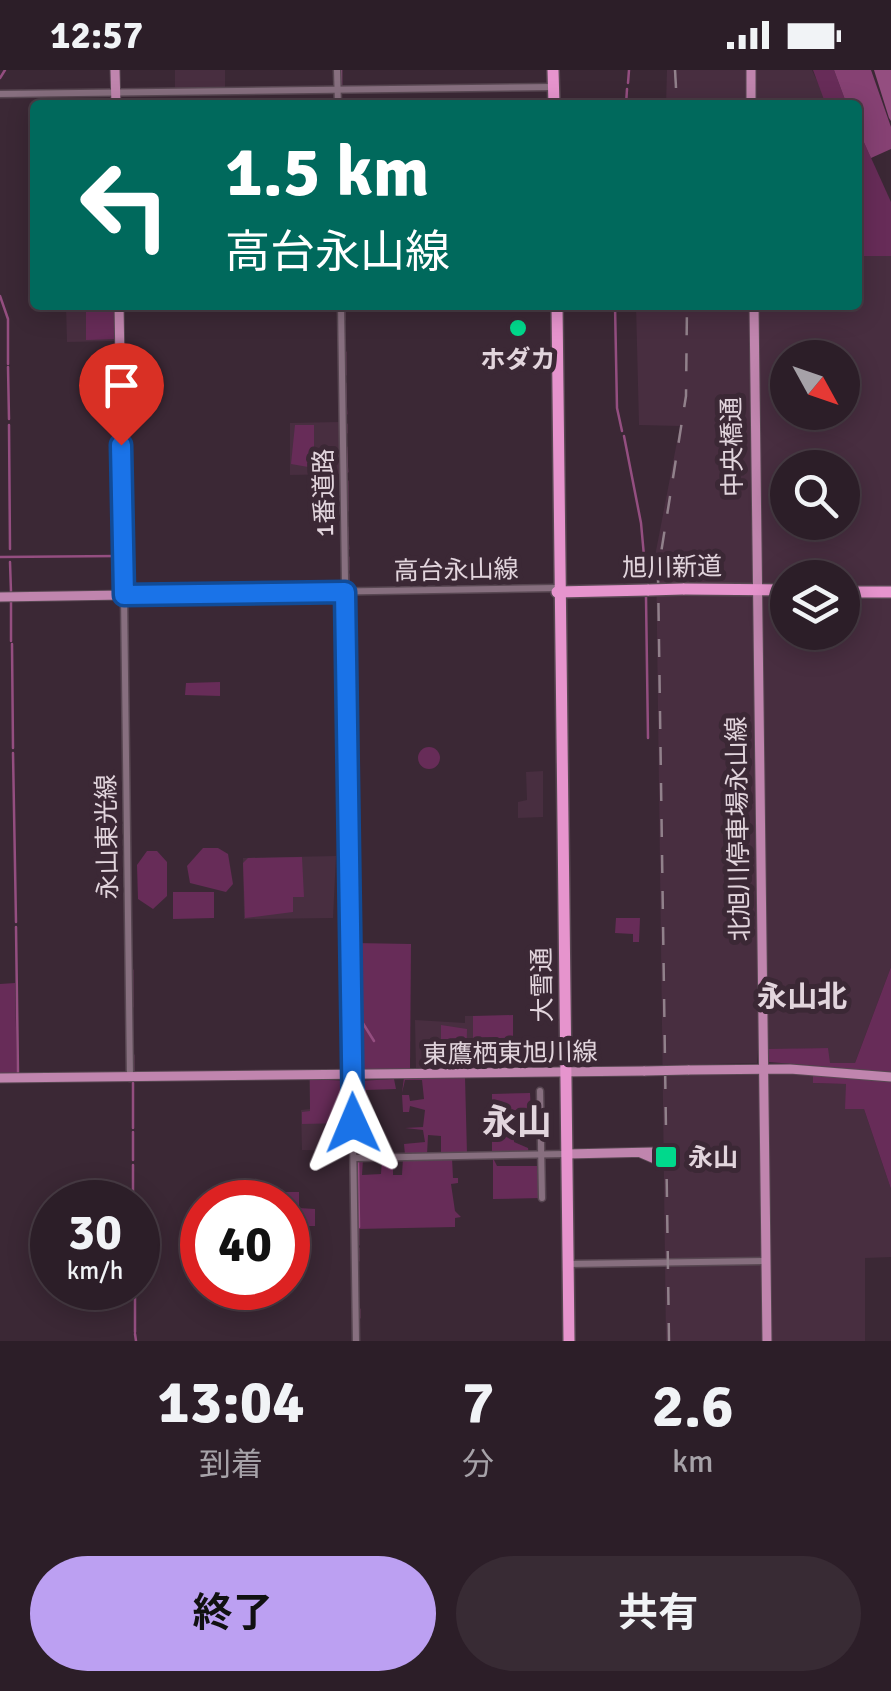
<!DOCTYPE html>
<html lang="ja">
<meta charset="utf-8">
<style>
body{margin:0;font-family:Signika,"Noto Sans JP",sans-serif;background:#382b34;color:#f1f3f6;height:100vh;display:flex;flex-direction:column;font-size:38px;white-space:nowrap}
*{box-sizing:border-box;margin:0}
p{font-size:32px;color:#a6a2a8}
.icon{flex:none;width:55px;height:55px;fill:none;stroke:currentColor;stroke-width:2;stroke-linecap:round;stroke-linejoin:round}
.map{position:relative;height:1271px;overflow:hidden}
.details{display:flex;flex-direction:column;background:#2c1e28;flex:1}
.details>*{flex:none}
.top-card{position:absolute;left:30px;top:30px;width:832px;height:210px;border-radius:10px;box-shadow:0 5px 25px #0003,0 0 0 2px #483c45;background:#00695c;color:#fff;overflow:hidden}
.needle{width:65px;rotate:130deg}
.buttons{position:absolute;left:770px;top:270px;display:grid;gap:20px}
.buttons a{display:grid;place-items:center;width:90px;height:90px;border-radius:50%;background:#2c1e28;box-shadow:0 5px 25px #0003,0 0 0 2px #483c45;font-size:50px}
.speed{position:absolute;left:30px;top:1110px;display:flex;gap:20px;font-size:50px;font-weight:700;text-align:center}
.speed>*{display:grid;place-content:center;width:130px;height:130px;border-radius:50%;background:#2c1e28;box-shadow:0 5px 25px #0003,0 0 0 2px #483c45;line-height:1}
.speed small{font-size:25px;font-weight:400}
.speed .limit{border:15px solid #d22;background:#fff;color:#111}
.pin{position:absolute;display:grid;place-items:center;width:85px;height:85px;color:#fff;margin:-102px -42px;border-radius:50% 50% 50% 0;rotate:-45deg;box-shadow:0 0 10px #0007}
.pin .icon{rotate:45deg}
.me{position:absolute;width:110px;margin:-55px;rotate:359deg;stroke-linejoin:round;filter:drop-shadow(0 0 8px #0008)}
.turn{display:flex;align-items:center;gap:35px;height:210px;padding:0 30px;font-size:45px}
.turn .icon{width:130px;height:130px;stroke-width:2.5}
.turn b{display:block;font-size:70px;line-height:85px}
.eta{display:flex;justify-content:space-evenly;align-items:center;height:170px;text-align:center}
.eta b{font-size:60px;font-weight:700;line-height:70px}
.button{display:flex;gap:20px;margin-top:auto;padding:20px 30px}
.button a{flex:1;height:115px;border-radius:60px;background:#bca0f2;color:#111;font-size:40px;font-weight:700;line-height:115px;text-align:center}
.button a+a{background:#382b34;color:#f1f3f6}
.status{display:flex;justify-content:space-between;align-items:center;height:70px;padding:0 50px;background:#2c1e28;direction:ltr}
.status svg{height:28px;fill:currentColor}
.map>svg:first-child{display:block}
</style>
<div class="status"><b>12:57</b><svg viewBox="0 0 49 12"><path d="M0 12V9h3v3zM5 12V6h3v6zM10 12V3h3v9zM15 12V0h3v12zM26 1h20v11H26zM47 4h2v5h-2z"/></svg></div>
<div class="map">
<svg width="891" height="1271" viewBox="0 0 891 1271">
<rect width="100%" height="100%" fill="#3b2835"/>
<g fill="#482e40" fill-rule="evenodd">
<polygon points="175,0 225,0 225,19 175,20"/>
<polygon points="667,0 812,0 828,35 666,35"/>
<path d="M858,186H891V897L855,993H829L827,978L758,980L757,993L669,995V1003L813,1004V1013L846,1014L864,1039L891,1119V1187L865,1188V1271H666L656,481L680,356L639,355L636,235H858ZM788,288H842V342H788ZM788,398H842V452H788ZM788,508H842V562H788Z"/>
<polygon points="66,235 115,235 115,271 67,272"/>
<polygon points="339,352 339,404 290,405 290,353"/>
<polygon points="543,701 543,747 518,748 518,732 527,730 526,702"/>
<polygon points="336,786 333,848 244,849 243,788"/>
<polygon points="465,946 473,946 473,999 416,1000 415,950 465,953"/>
<polygon points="309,1008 349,1011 349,1081 302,1080 301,1040 310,1039"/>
</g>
<g fill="#672c58">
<polygon points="813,0 834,0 847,35 826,35"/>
<polygon points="858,59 891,132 891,186 858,186"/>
<polygon points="86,235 114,235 115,269 86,270"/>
<polygon points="295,355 314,355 314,398 291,394"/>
<polygon points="220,612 220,626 185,625 186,613"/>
<circle cx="429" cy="688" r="11"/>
<polygon points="203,778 218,778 228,784 233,814 226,822 190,813 187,796"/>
<polygon points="147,781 157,781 167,792 167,826 153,839 138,829 137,795"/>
<polygon points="302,787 304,827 293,827 293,842 245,848 243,793 248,788"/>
<polygon points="173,822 214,822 214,848 173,849"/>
<polygon points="640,848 639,872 633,872 633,864 615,863 616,848"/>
<polygon points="355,873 411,874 410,1000 362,1001 357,996"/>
<polygon points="891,897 891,1002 769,992 768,979 828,978 830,993 855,993"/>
<polygon points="15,913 17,1003 0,1004 0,914"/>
<polygon points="513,945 513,1000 473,999 473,946"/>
<polygon points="441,955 467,959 466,994 441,997"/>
<polygon points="813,1004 891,1009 891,1119 864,1039 845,1039 846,1014 813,1013"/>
<polygon points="404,1007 465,1007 467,1084 441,1085 441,1066 428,1065 427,1085 405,1085 404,1074 425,1072 423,1060 405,1058 423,1057 425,1040 410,1036 409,1042 403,1042 402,1025 409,1025 410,1031 424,1029 422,1010 405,1010 402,1023"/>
<polygon points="310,1009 348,1011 348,1053 302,1054 302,1042 310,1041"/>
<polygon points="394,1009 396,1019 366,1020 360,1083 398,1083 359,1085 355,1083 358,1011"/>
<polygon points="530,1023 531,1041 506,1040 500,1047 501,1061 514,1061 514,1072 528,1078 529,1085 492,1085 492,1024"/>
<polygon points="538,1087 541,1128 493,1129 493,1088 497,1096 537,1096"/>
<polygon points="393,1088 393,1105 402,1105 403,1088 452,1088 453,1108 458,1108 458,1113 451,1114 455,1141 461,1147 455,1148 455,1157 357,1159 356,1092 363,1089 362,1105 381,1104 382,1089"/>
<polygon points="243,1122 299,1122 299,1138 315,1139 315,1156 288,1156 288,1132 243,1132"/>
</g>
<polygon fill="#864173" points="834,0 871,0 891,57 891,79 871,88 858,59 858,35 847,35"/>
<polygon fill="#944e80" points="874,0 891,0 891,51 889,48"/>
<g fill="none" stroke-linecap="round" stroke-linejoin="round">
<g stroke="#944e80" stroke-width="2.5">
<polyline points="341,0 341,16"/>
<polyline points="0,8 5,0"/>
<polyline points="628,13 629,0"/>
<polyline points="626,35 627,19"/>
<polyline points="0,226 8,249 8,294"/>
<polyline points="615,235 617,338 622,361"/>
<polyline points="344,237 344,250"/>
<polyline points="345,282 345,305"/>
<polyline points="8,297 9,349"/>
<polyline points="345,313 346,344"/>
<polyline points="9,355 10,479"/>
<polyline points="346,363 346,354"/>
<polyline points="624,366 641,453 646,508"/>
<polyline points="346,377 347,402"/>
<polyline points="347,411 347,441"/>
<polyline points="347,457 348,479"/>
<polyline points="0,487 119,486"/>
<polyline points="348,487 348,500"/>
<polyline points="10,492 11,522"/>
<polyline points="348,504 348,515"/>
<polyline points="348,527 349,538"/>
<polyline points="646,527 648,668"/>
<polyline points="11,532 11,571"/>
<polyline points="349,547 349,557"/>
<polyline points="12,574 13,678"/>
<polyline points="350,641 350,672"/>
<polyline points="13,683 16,852"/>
<polyline points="351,693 351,682"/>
<polyline points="16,857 18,1003"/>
<polyline points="132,900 132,937"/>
<polyline points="358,910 359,947 374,971"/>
<polyline points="133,985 133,1002"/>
<polyline points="357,1026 357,1083"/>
<polyline points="133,1058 133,1013"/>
<polyline points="133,1062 133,1090"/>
<polyline points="358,1092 359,1157"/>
<polyline points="133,1095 133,1132"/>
<polyline points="358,1159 358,1175"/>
<polyline points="358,1178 358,1191"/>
<polyline points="135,1218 135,1262"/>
<polyline points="359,1239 359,1248"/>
<polyline points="135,1264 136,1271"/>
</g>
<g stroke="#584752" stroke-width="9">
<g id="minor">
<polyline points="337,0 338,35"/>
<polyline points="0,24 553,17"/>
<polyline points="341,235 356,1271"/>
<polyline points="130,1008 124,525 557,518"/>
<polyline points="540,1021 542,1128"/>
<polyline points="354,1088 566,1084"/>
<polyline points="568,1194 766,1191"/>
</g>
</g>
<g stroke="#584752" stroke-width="11">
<g id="major">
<polyline points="115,0 116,35"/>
<polyline points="751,0 751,35"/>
<polyline points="754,235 767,1271"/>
<polyline points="0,527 124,525 119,235"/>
<polyline points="688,1000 790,999 891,1007"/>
<polyline points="0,1008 645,1001"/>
<polyline points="567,1084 654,1082 655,1089 641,1083"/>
</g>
</g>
<g stroke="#584752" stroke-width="14">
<g id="highway">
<polyline points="553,0 554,35"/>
<polyline points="557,235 569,1271"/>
<polyline points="683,519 788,520"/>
<polyline points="557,522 649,520"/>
<polyline points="842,522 891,522"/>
</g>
</g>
<use href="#minor" stroke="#876f7f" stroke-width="6"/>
<use href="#major" stroke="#c085ae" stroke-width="9"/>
<use href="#highway" stroke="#e694cd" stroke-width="11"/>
<g stroke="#91818b" stroke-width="2.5" stroke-dasharray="18 18" stroke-linecap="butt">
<polyline points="675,0 677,35"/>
<polyline points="669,1271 658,502 686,326 687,235"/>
</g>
<g stroke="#584752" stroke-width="11" stroke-linecap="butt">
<polyline id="major-bridge" points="645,1001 688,1000"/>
</g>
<g stroke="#584752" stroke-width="14" stroke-linecap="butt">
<polyline id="highway-bridge" points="649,520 683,519"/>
</g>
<use href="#major-bridge" stroke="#c085ae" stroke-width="9"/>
<use href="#highway-bridge" stroke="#e694cd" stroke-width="11"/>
</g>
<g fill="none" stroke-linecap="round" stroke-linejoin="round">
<g stroke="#114b97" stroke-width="25">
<polyline id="route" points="121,375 124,525 345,522 353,1053"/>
</g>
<use href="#route" stroke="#1a73e8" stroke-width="18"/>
</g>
<g fill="#00d98c" stroke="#3b2835" stroke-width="4">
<circle cx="518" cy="258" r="10"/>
<rect x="654" y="1075" width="24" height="24" rx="5"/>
</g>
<g text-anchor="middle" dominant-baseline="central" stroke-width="10" stroke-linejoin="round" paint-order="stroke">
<g font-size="25" font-weight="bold" fill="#e2d5dd" stroke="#3b2835">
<text x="518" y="289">ホダカ</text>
<text x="688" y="1087" text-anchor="start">永山</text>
</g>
<g font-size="25" fill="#e2d5dd" stroke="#3b2835">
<text transform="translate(732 377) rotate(-91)">中央橋通</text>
<text transform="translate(324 423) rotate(-91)">1番道路</text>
<text transform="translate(672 497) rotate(-1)">旭川新道</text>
<text transform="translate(456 500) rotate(-1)">高台永山線</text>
<text transform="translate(738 759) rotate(-91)">北旭川停車場永山線</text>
<text transform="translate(107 767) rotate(-91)">永山東光線</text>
<text transform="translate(542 915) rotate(-91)">大雪通</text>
<text transform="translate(510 983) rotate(-1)">東鷹栖東旭川線</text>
</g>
<g font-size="30" font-weight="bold" fill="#e2d5dd" stroke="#3b2835">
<text x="802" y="927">永山北</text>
</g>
<g font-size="35" font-weight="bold" fill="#e2d5dd" stroke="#3b2835">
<text x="517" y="1052">永山</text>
</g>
</g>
</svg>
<div class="buttons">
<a><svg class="needle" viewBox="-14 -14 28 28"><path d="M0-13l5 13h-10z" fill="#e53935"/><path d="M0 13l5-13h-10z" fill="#a6a2a8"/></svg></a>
<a><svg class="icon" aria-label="search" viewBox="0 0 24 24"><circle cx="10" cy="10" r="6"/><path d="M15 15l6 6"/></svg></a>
<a><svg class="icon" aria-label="layers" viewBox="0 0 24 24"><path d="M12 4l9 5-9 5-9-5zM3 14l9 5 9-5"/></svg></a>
</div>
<div class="speed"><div>30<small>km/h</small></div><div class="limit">40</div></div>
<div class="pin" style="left:121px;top:375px;background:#d93025"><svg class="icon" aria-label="arrive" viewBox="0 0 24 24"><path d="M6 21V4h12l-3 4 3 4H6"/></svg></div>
<svg class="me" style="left:353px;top:1053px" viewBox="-20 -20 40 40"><path d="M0-17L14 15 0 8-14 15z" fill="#1a73e8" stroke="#fff" stroke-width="4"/></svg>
<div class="top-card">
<div class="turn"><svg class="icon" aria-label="left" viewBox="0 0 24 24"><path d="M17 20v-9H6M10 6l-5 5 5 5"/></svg><div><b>1.5 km</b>高台永山線</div></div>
</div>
</div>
<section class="details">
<div class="eta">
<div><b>13:04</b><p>到着</p></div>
<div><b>7</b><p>分</p></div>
<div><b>2.6</b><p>km</p></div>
</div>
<div class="button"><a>終了</a><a>共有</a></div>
</section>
